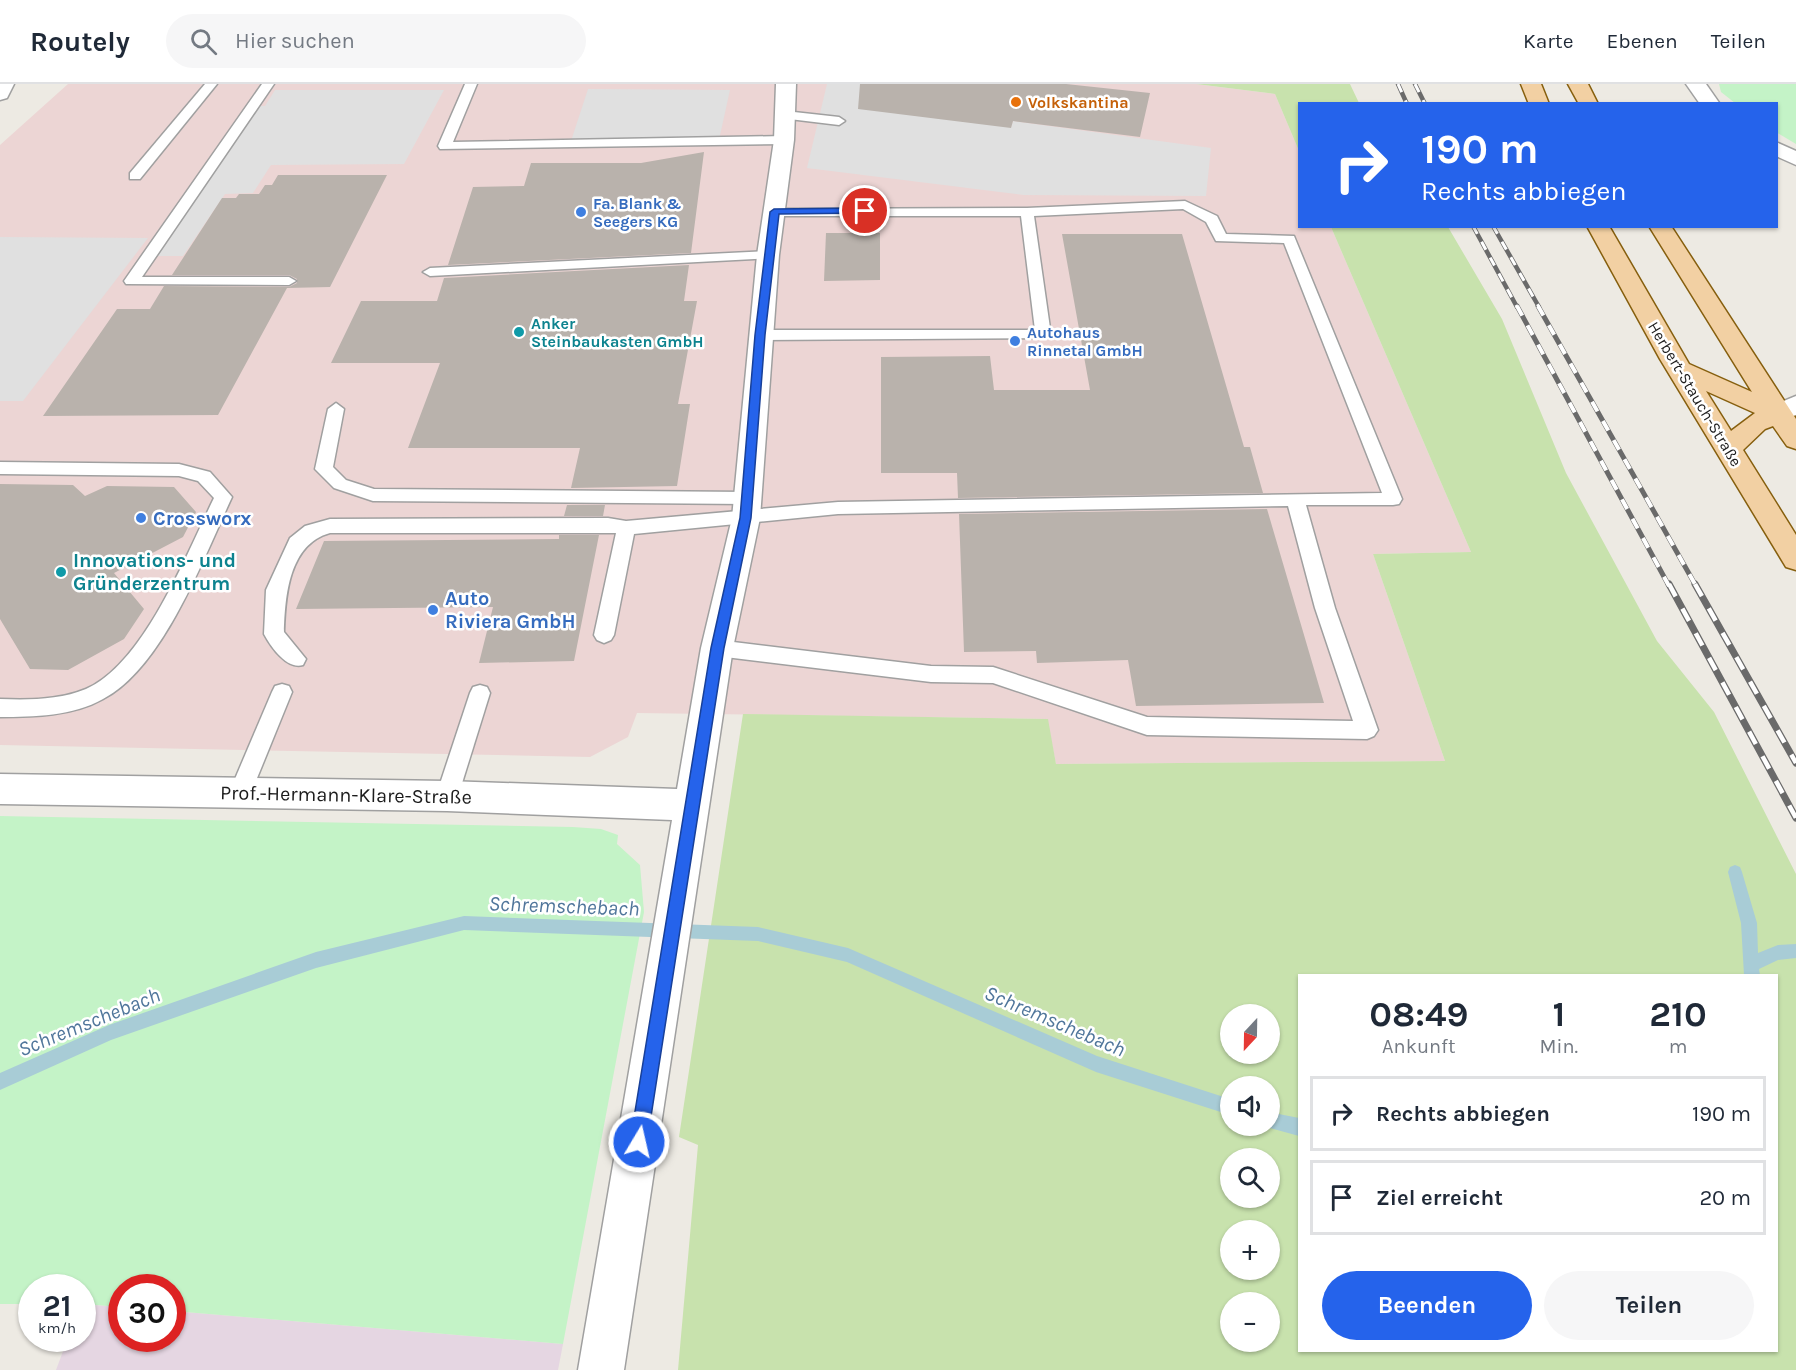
<!DOCTYPE html>
<html lang="de">
<meta charset="utf-8">
<style>
body{margin:0;font-family:Karla,sans-serif;background:#f6f6f7;color:#1f2937;height:100vh;display:flex;flex-direction:column;font-size:22px;white-space:nowrap}
*{box-sizing:border-box;margin:0}
p{font-size:20px;color:#747a83}
.icon{flex:none;width:33px;height:33px;fill:none;stroke:currentColor;stroke-width:2;stroke-linecap:round;stroke-linejoin:round}
.map{position:relative;flex:1;overflow:hidden}
.sheet{position:absolute;left:1298px;top:890px;width:480px;height:378px;display:flex;flex-direction:column;background:#fff;border-radius:0px;box-shadow:0 2px 4px #0004}
.sheet>*{flex:none}
.hud{position:absolute;left:1298px;top:18px;width:480px;height:126px;border-radius:0px;box-shadow:0 2px 4px #0004;background:#2563eb;color:#fff;overflow:hidden}
.needle{width:39px;rotate:202deg}
.tools{position:absolute;left:1220px;top:920px;display:grid;gap:12px}
.tools a{display:grid;place-items:center;width:60px;height:60px;border-radius:50%;background:#fff;box-shadow:0 2px 4px #0004;font-size:30px}
.speed{position:absolute;left:18px;top:1190px;display:flex;gap:12px;font-size:30px;font-weight:700;text-align:center}
.speed>*{display:grid;place-content:center;width:78px;height:78px;border-radius:50%;background:#fff;box-shadow:0 2px 4px #0004;line-height:1}
.speed small{font-size:15px;font-weight:400}
.speed .limit{border:9px solid #d22;background:#fff;color:#111}
.pin{position:absolute;display:grid;place-items:center;width:51px;height:51px;color:#fff;margin:-26px;border:3px solid #fff;border-radius:50%;box-shadow:0 2px 6px #0007}
.me{position:absolute;width:66px;margin:-33px;rotate:9deg;stroke-linejoin:round;filter:drop-shadow(0 0 4px #0008)}
.turn{display:flex;align-items:center;gap:21px;height:126px;padding:0 24px;font-size:27px}
.turn .icon{width:78px;height:78px;stroke-width:2.5}
.turn b{display:block;font-size:42px;line-height:51px}
.eta{display:flex;justify-content:space-evenly;align-items:center;height:102px;text-align:center}
.eta b{font-size:36px;font-weight:700;line-height:42px}
.action{display:flex;gap:12px;margin-top:auto;padding:12px 24px}
.action a{flex:1;height:69px;border-radius:36px;background:#2563eb;color:#fff;font-size:24px;font-weight:700;line-height:69px;text-align:center}
.action a+a{background:#f6f6f7;color:#1f2937}
ul{padding:0;list-style:none}
li{display:flex;align-items:center;gap:18px;height:75px;margin:0 12px 9px;padding:0 12px;border:3px solid #e0e1e3;border-radius:0px}
li div{flex:1}
li b{display:block;font-size:22px}
li em{font-style:normal}
header{display:flex;align-items:center;gap:36px;box-sizing:border-box;height:84px;padding:0 30px;background:#fff;border-bottom:2px solid #e0e1e3}
header strong{font-size:28px}
nav{display:flex;gap:33px;margin-inline-start:auto;font-size:21px}
.search{width:420px;height:54px;background:#f6f6f7;display:flex;align-items:center;gap:15px;box-sizing:border-box;padding:0 21px;border-radius:33px;color:#747a83;font-size:22px}
.map>svg:first-child{display:block}
</style>
<header>
<strong>Routely</strong>
<div class="search"><svg class="icon" aria-label="search" viewBox="0 0 24 24"><circle cx="10" cy="10" r="6"/><path d="M15 15l6 6"/></svg>Hier suchen</div>
<nav><a>Karte</a><a>Ebenen</a><a>Teilen</a></nav>
</header>
<div class="map">
<svg width="1796" height="1286" viewBox="0 0 1796 1286">
<rect width="100%" height="100%" fill="#edeae3"/>
<polygon fill="#ecd5d4" points="68,0 1196,0 1275,10 1299,67 1299,142 1331,143 1471,468 1373,470 1445,677 1056,680 1047,635 637,629 628,653 590,673 0,661 0,61"/>
<polygon fill="#e5d6e2" points="83,1220 121,1223 122,1254 172,1254 173,1227 563,1260 558,1286 56,1286 68,1254 82,1254"/>
<g fill="#c8e2ad" fill-rule="evenodd">
<polygon points="1196,0 1350,0 1359,19 1299,20 1299,67 1275,10"/>
<path d="M1331,143H1448L1502,235L1566,389L1657,557L1714,628L1796,790V1286H678L698,1061L679,1053L743,630L1048,635L1056,680L1445,677L1373,470L1471,468ZM1299,891H1776V1266H1299ZM1230,930H1269V969H1230ZM1230,1002H1269V1041H1230ZM1230,1074H1269V1113H1230ZM1230,1146H1269V1185H1230ZM1230,1218H1269V1257H1230Z"/>
</g>
<g fill="#c4f3c7">
<polygon points="1719,0 1796,0 1796,60 1776,48 1776,20 1735,19 1721,8"/>
<polygon points="0,732 573,743 601,745 618,751 617,760 640,781 644,828 563,1260 173,1227 172,1203 122,1203 121,1223 83,1220 82,1203 32,1203 31,1220 0,1220"/>
</g>
<g fill="#e0e0e0">
<polygon points="827,0 893,0 1011,43 1013,37 1211,64 1206,112 1024,111 807,84"/>
<polygon points="588,5 730,6 719,56 570,60"/>
<polygon points="275,6 444,6 404,80 271,81 253,109 225,110 183,172 148,172 252,22 265,22"/>
<polygon points="0,153 148,154 23,317 0,317"/>
</g>
<g fill="none" stroke-linecap="round" stroke-linejoin="round">
<g fill="#a8ccd6" fill-rule="evenodd">
<polygon points="1735,781 1740,783 1742,788 1757,839 1758,869 1778,861 1796,860 1796,874 1778,876 1759,885 1760,891 1744,891 1741,839 1728,788 1730,783"/>
<polygon points="464,832 758,843 848,864 1097,972 1230,1015 1230,1031 1096,988 847,878 758,857 464,846 316,884 111,956 0,1006 0,989 109,941 316,868"/>
<polygon points="1269,1028 1299,1034 1299,1052 1263,1042 1269,1041"/>
</g>
</g>
<g fill="#b9b2ac">
<polygon points="860,0 1066,0 1150,9 1140,53 1013,37 1011,44 858,25"/>
<polygon points="704,68 691,169 448,181 473,103 524,102 531,79 641,79"/>
<polygon points="278,91 387,91 330,203 287,204 218,331 43,332 117,225 150,225 164,202 289,203 297,199 297,195 289,191 172,191 222,114 236,114 239,110 259,110 265,101 272,101"/>
<polygon points="826,149 880,149 880,196 824,197"/>
<polygon points="1062,150 1182,150 1244,363 1250,363 1263,409 958,414 957,389 881,389 881,273 990,272 994,306 1090,306"/>
<polygon points="689,181 684,217 697,217 678,320 690,320 677,402 571,404 580,364 408,364 440,279 331,279 361,217 437,217 444,194"/>
<polygon points="0,400 73,401 85,412 107,402 174,403 196,428 183,453 114,489 144,525 124,555 68,586 30,585 0,535"/>
<polygon points="567,421 605,421 603,432 564,432"/>
<polygon points="1267,425 1324,619 1136,622 1128,576 1037,579 1036,567 964,568 959,430"/>
<polygon points="559,451 599,451 574,577 479,579 493,523 296,525 324,457 559,455"/>
</g>
<g fill="none" stroke-linecap="round" stroke-linejoin="round">
<g stroke="#a0a0a0" stroke-width="3">
<g id="lane">
<polygon points="205,0 217,0 140,95 130,95 130,89"/>
<polygon points="262,0 274,0 142,193 289,193 296,197 289,201 126,200 124,197"/>
<polygon points="465,0 477,0 453,58 784,52 790,56 784,60 440,65 438,62"/>
<polygon points="785,27 839,33 845,37 839,41 781,34 779,31"/>
<path d="M1185,117L1217,132L1226,150L1294,152L1402,415L1399,420L1393,421H1306L1335,524L1378,646L1374,652L1367,655L1147,651L993,599L931,598L717,572L710,570L707,564L710,558L717,556L931,582L993,583L1147,633L1353,637L1315,524L1288,422L838,430L634,450L614,551L611,556L604,559L597,556L594,551L616,449H330C289,460 285,512 284,548L306,575L303,581C287,586 271,563 264,550L266,506L290,454L305,442L330,435L608,434L626,437L838,418L1382,409L1284,159L1216,157L1206,138L1183,125L1034,132L1051,251L1049,254L760,256L752,251L760,246H1035L1021,132H774L769,131V125L1027,124Z"/>
<polygon points="768,167 773,168 775,171 773,174 430,192 423,188 430,184"/>
<polygon points="336,319 344,325 333,383 346,396 374,405 747,408 753,409 756,414 753,419 747,420 373,417 334,404 315,385 328,325"/>
<path d="M0,378L179,380L210,388L232,413C204,473 163,584 103,615C73,632 34,633 0,633V615C28,616 60,616 86,605C144,580 187,469 214,414L198,397L179,392L0,390Z"/>
<polygon points="282,600 289,602 292,608 251,709 248,716 240,719 232,716 229,709 272,608 275,602"/>
<polygon points="480,601 487,603 490,609 458,712 455,719 447,722 439,719 436,712 470,609 473,603"/>
</g>
</g>
<g stroke="#a0a0a0" stroke-width="3">
<g id="street">
<polygon points="0,0 14,0 7,14 0,16"/>
<polygon points="776,0 796,0 794,56 779,171 760,434 733,564 624,1286 578,1286 672,736 447,727 0,720 0,690 447,697 677,705 701,564 732,434 757,171 774,56"/>
<polygon points="1686,0 1706,0 1720,20 1700,20"/>
<polygon points="1776,58 1796,67 1796,81 1776,72"/>
<polygon points="1796,312 1796,331 1778,338 1769,335 1765,329 1769,323"/>
</g>
</g>
<g stroke="#865f0e" stroke-width="3">
<g id="primary">
<polygon points="1521,0 1541,0 1549,20 1529,20"/>
<polygon points="1568,0 1588,0 1598,20 1579,20"/>
<path d="M1587,142H1609L1689,280L1752,308L1649,142H1671L1796,335V365L1787,362L1773,342L1765,345L1743,366L1796,451V486L1786,483L1660,275ZM1706,307L1755,329L1731,347Z"/>
</g>
</g>
<use href="#lane" fill="#fff" fill-rule="evenodd"/>
<use href="#street" fill="#fff" fill-rule="evenodd"/>
<use href="#primary" fill="#f2d0a3" fill-rule="evenodd"/>
<g stroke="#6a6a6a" stroke-width="4.5">
<g id="rail-far2">
<polyline points="1398,0 1407,20"/>
<polyline points="1415,0 1425,20"/>
<polyline points="1473,142 1517,223"/>
<polyline points="1493,142 1539,223"/>
</g>
</g>
<g stroke="#6a6a6a" stroke-width="5">
<g id="rail-far1">
<polyline points="1517,222 1669,502"/>
<polyline points="1538,222 1696,502"/>
</g>
</g>
<g stroke="#6a6a6a" stroke-width="7">
<g id="rail">
<polyline points="1669,500 1796,734"/>
<polyline points="1695,500 1796,679"/>
</g>
</g>
<use href="#rail-far2" stroke="#fff" stroke-width="3" stroke-dasharray="9" stroke-linecap="butt"/>
<use href="#rail-far1" stroke="#fff" stroke-width="4" stroke-dasharray="11" stroke-linecap="butt"/>
<use href="#rail" stroke="#fff" stroke-width="4.5" stroke-dasharray="14" stroke-linecap="butt"/>
</g>
<polygon fill="#2563eb" stroke="#184099" stroke-width="1.5" points="865,124 869,127 868,129 779,130 765,251 751,434 724,564 647,1058 645,1065 639,1067 632,1065 630,1058 711,564 740,434 755,251 770,128 774,125"/>
<circle fill="#e8710a" stroke="#fff" stroke-width="2" cx="1016" cy="18" r="6"/>
<g fill="#3f7fe0" stroke="#fff" stroke-width="2">
<circle cx="581" cy="128" r="6"/>
<circle cx="1015" cy="257" r="6"/>
<circle cx="141" cy="434" r="6"/>
<circle cx="433" cy="526" r="6"/>
</g>
<g fill="#0f9aa8" stroke="#fff" stroke-width="2">
<circle cx="519" cy="248" r="6"/>
<circle cx="61" cy="488" r="6"/>
</g>
<g text-anchor="middle" dominant-baseline="central" stroke-width="5" stroke-linejoin="round" paint-order="stroke">
<g font-size="16" font-weight="bold" fill="#c56008" stroke="#fff" text-anchor="start">
<text x="1028" y="18">Volkskantina</text>
</g>
<g font-size="16" font-weight="bold" fill="#366cbe" stroke="#fff" text-anchor="start">
<text x="593" y="119">Fa. Blank &amp;<tspan x="593" dy="18">Seegers KG</tspan></text>
<text x="1027" y="248">Autohaus<tspan x="1027" dy="18">Rinnetal GmbH</tspan></text>
</g>
<g font-size="16" font-weight="bold" fill="#0d838f" stroke="#fff" text-anchor="start">
<text x="531" y="239">Anker<tspan x="531" dy="18">Steinbaukasten GmbH</tspan></text>
</g>
<g font-size="16" fill="#1c1c1c" stroke="#fff">
<text transform="translate(1695 310) rotate(59)">Herbert-Stauch-Straße</text>
</g>
<g font-size="20" font-weight="bold" fill="#366cbe" stroke="#fff" text-anchor="start">
<text x="153" y="434">Crossworx</text>
<text x="445" y="514">Auto<tspan x="445" dy="23">Riviera GmbH</tspan></text>
</g>
<g font-size="20" font-weight="bold" fill="#0d838f" stroke="#fff" text-anchor="start">
<text x="73" y="476">Innovations- und<tspan x="73" dy="23">Gründerzentrum</tspan></text>
</g>
<g font-size="20" fill="#1c1c1c" stroke="#fff">
<text transform="translate(346 711) rotate(1)">Prof.-Hermann-Klare-Straße</text>
</g>
<g font-size="21" font-style="italic" fill="#50769b" stroke="#fff">
<text transform="translate(564 822) rotate(2)">Schremschebach</text>
<text transform="translate(1055 937) rotate(23)">Schremschebach</text>
<text transform="translate(89 938) rotate(-22)">Schremschebach</text>
</g>
</g>
</svg>
<div class="tools">
<a><svg class="needle" viewBox="-14 -14 28 28"><path d="M0-13l5 13h-10z" fill="#e53935"/><path d="M0 13l5-13h-10z" fill="#747a83"/></svg></a>
<a><svg class="icon" aria-label="sound" viewBox="0 0 24 24"><path d="M4 9h4l5-4v14l-5-4H4zM17 9q2 3 0 6"/></svg></a>
<a><svg class="icon" aria-label="search" viewBox="0 0 24 24"><circle cx="10" cy="10" r="6"/><path d="M15 15l6 6"/></svg></a>
<a>+</a>
<a>−</a>
</div>
<div class="speed"><div>21<small>km/h</small></div><div class="limit">30</div></div>
<div class="pin" style="left:865px;top:127px;background:#d93025"><svg class="icon" aria-label="arrive" viewBox="0 0 24 24"><path d="M6 21V4h12l-3 4 3 4H6"/></svg></div>
<svg class="me" style="left:639px;top:1058px" viewBox="-20 -20 40 40"><circle r="17" fill="#2563eb" stroke="#fff" stroke-width="3"/><path d="M0-11L8 9 0 5-8 9z" fill="#fff"/></svg>
<div class="hud">
<div class="turn"><svg class="icon" aria-label="right" viewBox="0 0 24 24"><path d="M7 20v-9h11M14 6l5 5-5 5"/></svg><div><b>190 m</b>Rechts abbiegen</div></div>
</div>
<section class="sheet">
<div class="eta">
<div><b>08:49</b><p>Ankunft</p></div>
<div><b>1</b><p>Min.</p></div>
<div><b>210</b><p>m</p></div>
</div>
<ul>
<li><svg class="icon" aria-label="right" viewBox="0 0 24 24"><path d="M7 20v-9h11M14 6l5 5-5 5"/></svg><div><b>Rechts abbiegen</b></div><em>190 m</em></li>
<li><svg class="icon" aria-label="arrive" viewBox="0 0 24 24"><path d="M6 21V4h12l-3 4 3 4H6"/></svg><div><b>Ziel erreicht</b></div><em>20 m</em></li>
</ul>
<div class="action"><a>Beenden</a><a>Teilen</a></div>
</section>
</div>
